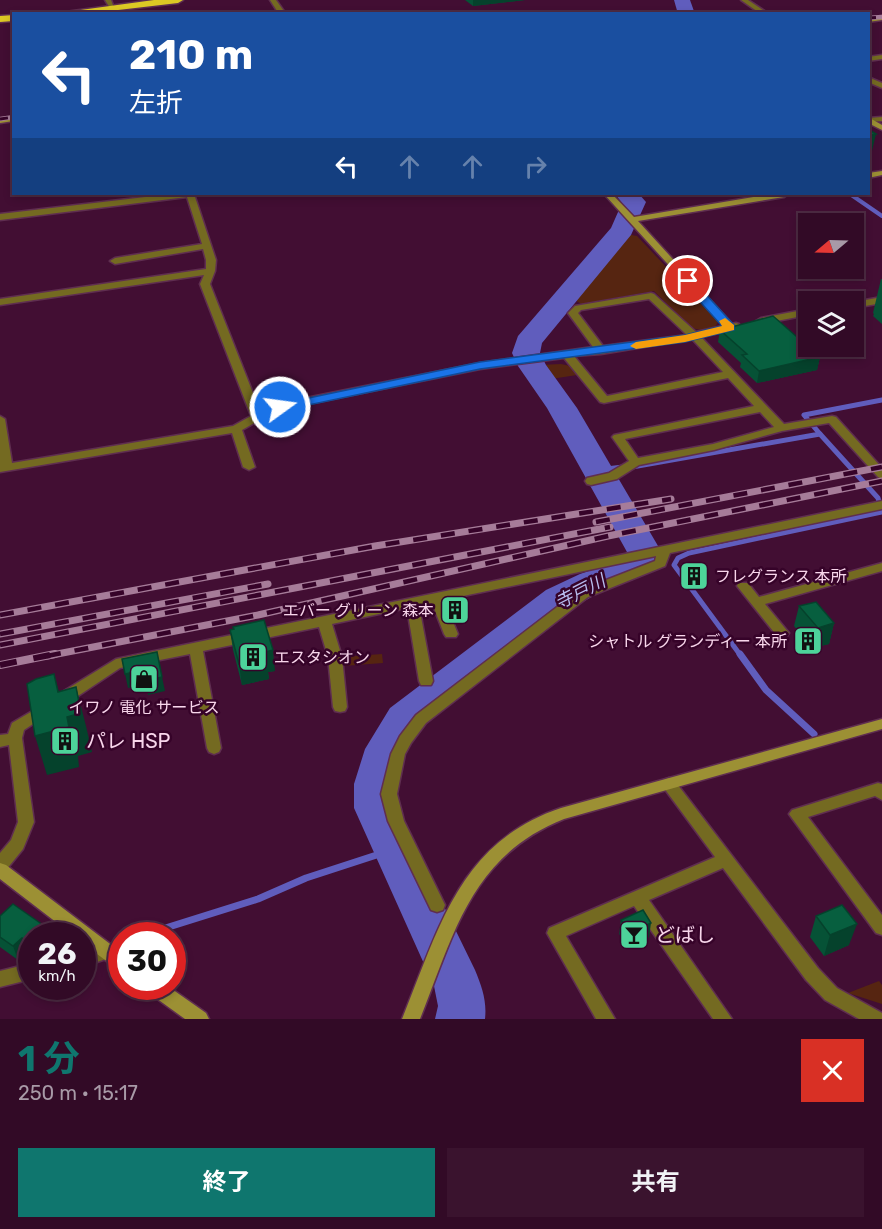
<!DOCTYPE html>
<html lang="ja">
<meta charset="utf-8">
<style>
body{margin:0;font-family:Rubik,"Noto Sans JP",sans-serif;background:#3a132e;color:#f1f3f6;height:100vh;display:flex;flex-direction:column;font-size:22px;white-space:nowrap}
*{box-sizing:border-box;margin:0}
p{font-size:20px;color:#a89aa7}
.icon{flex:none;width:33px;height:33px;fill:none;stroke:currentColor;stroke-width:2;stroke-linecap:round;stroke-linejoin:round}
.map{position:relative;height:1019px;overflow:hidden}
.drawer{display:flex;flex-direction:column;background:#320a26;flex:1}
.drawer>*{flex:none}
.banner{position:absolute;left:12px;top:12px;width:858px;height:183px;border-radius:0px;box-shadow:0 3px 9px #0003,0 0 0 2px #4d2b43;background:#1a4fa0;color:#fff;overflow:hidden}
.needle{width:39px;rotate:251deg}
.controls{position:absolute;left:798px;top:213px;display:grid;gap:12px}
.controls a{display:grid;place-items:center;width:66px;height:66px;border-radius:0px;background:#320a26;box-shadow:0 3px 9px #0003,0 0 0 2px #4d2b43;font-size:30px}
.speed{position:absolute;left:18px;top:922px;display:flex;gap:12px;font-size:30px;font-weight:700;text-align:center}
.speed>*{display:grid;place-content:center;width:78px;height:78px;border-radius:50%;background:#320a26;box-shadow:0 3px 9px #0003,0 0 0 2px #4d2b43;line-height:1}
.speed small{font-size:15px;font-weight:400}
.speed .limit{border:9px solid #d22;background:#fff;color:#111}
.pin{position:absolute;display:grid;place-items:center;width:51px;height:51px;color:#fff;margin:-26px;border:3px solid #fff;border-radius:50%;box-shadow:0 2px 6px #0007}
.me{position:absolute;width:66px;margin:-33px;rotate:76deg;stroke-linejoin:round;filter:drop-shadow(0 0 4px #0008)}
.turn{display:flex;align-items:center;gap:21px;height:126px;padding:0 18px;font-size:27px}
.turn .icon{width:78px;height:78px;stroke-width:2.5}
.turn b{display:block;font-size:42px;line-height:51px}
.lanes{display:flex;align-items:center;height:57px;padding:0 18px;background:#0003;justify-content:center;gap:30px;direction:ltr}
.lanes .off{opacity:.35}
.round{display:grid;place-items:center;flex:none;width:63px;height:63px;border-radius:0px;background:#3a132e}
.summary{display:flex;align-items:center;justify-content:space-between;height:102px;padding:0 18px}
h1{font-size:36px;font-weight:700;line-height:45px;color:#0f766e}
.primary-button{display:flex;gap:12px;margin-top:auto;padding:12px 18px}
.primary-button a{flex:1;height:69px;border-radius:0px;background:#0f766e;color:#fff;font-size:24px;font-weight:700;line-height:69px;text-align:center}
.primary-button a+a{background:#3a132e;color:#f1f3f6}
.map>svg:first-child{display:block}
</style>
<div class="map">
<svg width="882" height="1019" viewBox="0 0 882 1019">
<rect width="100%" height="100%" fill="#420e33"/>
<g fill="#562511">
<polygon points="626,234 637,236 718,322 715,327 701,330 691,328 654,291 581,304 574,299"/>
<polygon points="561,364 570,366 577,375 551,379 540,365"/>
<polygon points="382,654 383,663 343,666 342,657"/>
<polygon points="879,981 882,985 882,1004 848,993"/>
</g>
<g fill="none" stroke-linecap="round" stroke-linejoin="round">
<polyline stroke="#605dbd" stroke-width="4" points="850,194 882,216"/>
<g stroke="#605dbd" stroke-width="5">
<polyline points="632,467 820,434 804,415 882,400"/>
<polyline points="598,470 623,467"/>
<polyline points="741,656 674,565 678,558 689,553 882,512 878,498 820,434"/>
</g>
<g stroke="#605dbd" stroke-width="7">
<polyline points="740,654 766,690 814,734"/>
<polyline points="140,936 258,899 306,878 395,849"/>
</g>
<g fill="#605dbd" fill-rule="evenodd">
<polygon points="674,0 690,0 695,14 678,14"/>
<path d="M615,194H639L646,202L631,235L542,343L540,353L546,365L577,408L661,551L655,565L633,580L604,590L572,608L418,730C400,753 395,779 396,808L475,970C482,987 487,1001 485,1019H435L438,1006L434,986L354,808V784L365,749L390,708L546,590L580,574L609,564L627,552L547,408L518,366L512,353L518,336L611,228L622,203Z"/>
</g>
<g stroke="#5f2e50" stroke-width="3">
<g id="street">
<polygon points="105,0 111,0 114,8 110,8"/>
<polygon points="270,0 276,0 286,14 279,14"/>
<polygon points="741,0 748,0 769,14 761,14"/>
<polygon points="882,55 882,59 868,61 868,57"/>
<polygon points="868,77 882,83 882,88 868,82"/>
<polygon points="882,117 882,121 868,122 868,118"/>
<path d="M171,194H194L216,260L215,271L210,284L260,411L291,401L480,363L593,347L568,313L575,306L651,293L654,294L696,332L736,323L739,324V328L701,337L784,424L832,416L836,417L882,468V479L878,477L829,423L782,431L714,450L639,465L617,479L591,485L587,484L585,481L587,478L609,473L629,461L612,437L614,435L754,406L728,378L604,403L600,402L564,358L480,369L293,407L272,413L242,430L255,467L249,470L243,467L232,433L0,472V416L5,419L12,463L233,426L251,416L200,284L204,275L0,305V299L206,269V260L203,249L115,264L110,261L115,258L202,244L187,197L0,220V214ZM649,299L687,335L603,346L578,313L581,310ZM692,339L723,372L607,396L574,356L601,354ZM760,412L774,427L713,444L638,458L625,439Z"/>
<polygon points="882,297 882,303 854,308 854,302"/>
<polygon points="808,309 808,315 761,324 756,321 761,318"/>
<polygon points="882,501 882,509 670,553 665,566 588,597 426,723 411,743 405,754 397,794 404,821 445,905 443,910 437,912 431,910 388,821 381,794 391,754 400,736 416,715 578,591 655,561 656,556 444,600 458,634 456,637 446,637 444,634 432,603 419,606 433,681 431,685 421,685 419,681 407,608 332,624 342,657 347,707 345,711 340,712 335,711 333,707 328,657 319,627 203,651 221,748 219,752 214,754 209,752 207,748 190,654 120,668 69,702 64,703 59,702 57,698 59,694 116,659"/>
<polygon points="882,563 882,571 765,604 789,633 787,636 777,636 737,586 738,583 748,583 759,597"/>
<polygon points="46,703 51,704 53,708 51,712 24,730 22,738 34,822 23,849 6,870 0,872 0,853 11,840 18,822 9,745 0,747 0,735 8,734 12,723"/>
<polygon points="669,778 674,780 818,968 837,988 882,1013 882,1019 859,1019 825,1000 806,980 723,868 649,900 732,1019 713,1019 634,906 566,936 615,1019 596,1019 547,933 549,928 715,857 664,788 661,784 664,780"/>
<polygon points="878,783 882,784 882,800 875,796 808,817 882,915 882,935 876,933 789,814 792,810"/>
<polygon points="106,944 112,947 115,952 112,957 82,967 82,951"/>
<polygon points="32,963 32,979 0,987 0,971"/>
</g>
</g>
<g stroke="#5f2e50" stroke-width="3">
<g id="secondary">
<polygon points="882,16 882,20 868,22 868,18"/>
<polygon points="14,117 14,121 0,123 0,119"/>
<polygon points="868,117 882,125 882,130 868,123"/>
<polygon points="882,171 882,175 868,178 868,173"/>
<polygon points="604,194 612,194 634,217 772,194 788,194 784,197 638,221 733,325 733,329 727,329"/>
<path d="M882,719V729L564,819C471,856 454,934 420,1019H402C439,929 459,842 561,808Z"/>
<polygon points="0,863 6,865 122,953 122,971 116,968 82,943 82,936 74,936 0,879"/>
<polygon points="146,987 169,987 206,1013 209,1019 185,1019 149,993"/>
</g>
</g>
<g stroke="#5f2e50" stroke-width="3">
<g id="highway">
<polygon points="154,0 183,0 178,3 84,14 51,14"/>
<polygon points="14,15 14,21 0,22 0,16"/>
</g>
</g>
<use href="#street" fill="#746a21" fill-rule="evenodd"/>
<use href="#secondary" fill="#9c9034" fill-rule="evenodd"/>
<use href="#highway" fill="#dcc824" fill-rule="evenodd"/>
<g stroke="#a67c99" stroke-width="4.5">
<g id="rail-far2">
<polyline points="868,18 882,17"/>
<polyline points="0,119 14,117"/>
</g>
</g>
<g stroke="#a67c99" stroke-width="7">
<g id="rail-far1">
<polyline points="596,522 882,467"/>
<polyline points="0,615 375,546 671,499"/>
<polyline points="0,634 268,584"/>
<polyline points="0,645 610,527"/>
<polyline points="47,656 258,615 608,536 882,481"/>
</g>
</g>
<g stroke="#a67c99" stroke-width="8">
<polyline id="rail" points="0,665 55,654"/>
</g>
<use href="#rail-far2" stroke="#360329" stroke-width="3" stroke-dasharray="8" stroke-linecap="butt"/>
<use href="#rail-far1" stroke="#360329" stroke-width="4.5" stroke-dasharray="14" stroke-linecap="butt"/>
<use href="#rail" stroke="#360329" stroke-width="6" stroke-dasharray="17" stroke-linecap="butt"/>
</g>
<g fill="#065236">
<polygon points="465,0 525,0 473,6"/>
<polygon points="881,279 882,279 882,324 873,316 874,314 873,313"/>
<polygon points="720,330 820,357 817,370 757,383 740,367 741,363 718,342"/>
<polygon points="799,606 834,623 829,644 812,648 794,626"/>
<polygon points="230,630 275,671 268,672 269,679 242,685 233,650"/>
<polygon points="0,916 32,936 32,955 27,951 18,960 0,947"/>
<polygon points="816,916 849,945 824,956 810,937"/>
<polygon points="621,920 649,937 628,946 619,934"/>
</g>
<g fill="#05422c">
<polygon points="473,0 525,0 473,6"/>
<polygon points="876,134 871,155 868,156 868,135"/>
<polygon points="820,357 817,370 757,383 759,371"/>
<polygon points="834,623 829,644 812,648 818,628"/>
<polygon points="273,650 275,671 268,672 269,679 242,685 239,664 265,652"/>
<polygon points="144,670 162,677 165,691 148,695 146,684 128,688 125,674"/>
<polygon points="54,674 65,713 67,717 76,687 86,726 92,752 78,756 79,767 47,775 35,736"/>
<polygon points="651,923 649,937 628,946 630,933"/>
<polygon points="857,924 849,945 824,956 830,935"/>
<polygon points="22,938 27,951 18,960 13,946"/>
</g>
<g fill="#075f3f" stroke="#05422c" stroke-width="1.5">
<polygon points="868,129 876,134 868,135"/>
<polygon points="773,316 820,357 759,371 742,355 747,354 720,330"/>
<polygon points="816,602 834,623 818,628 799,606"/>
<polygon points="264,620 273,650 265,652 266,658 239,664 230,630 234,629 233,627"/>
<polygon points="157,652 162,677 145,681 144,670 125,674 122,659"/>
<polygon points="54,674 58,692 76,687 81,713 67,717 69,727 35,736 27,684 36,679"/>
<polygon points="13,904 53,932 49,936 32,936 32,944 22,938 13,946 0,937 0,916"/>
<polygon points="842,905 857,924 830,935 816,916"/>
<polygon points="643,910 651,923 630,933 621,920"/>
</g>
<polygon fill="#1a73e8" stroke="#114b97" stroke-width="1.5" points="688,278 692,279 734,325 734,330 685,342 480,369 280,411 274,407 280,404 480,362 685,335 722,326 684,284 682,281"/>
<polygon fill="#f59e0b" points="725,318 734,325 734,330 685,342 636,349 630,346 636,342 685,335 722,326 719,321"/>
<defs>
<g id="building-square" transform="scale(1.5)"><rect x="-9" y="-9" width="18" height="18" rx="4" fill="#4dd39a" stroke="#360329"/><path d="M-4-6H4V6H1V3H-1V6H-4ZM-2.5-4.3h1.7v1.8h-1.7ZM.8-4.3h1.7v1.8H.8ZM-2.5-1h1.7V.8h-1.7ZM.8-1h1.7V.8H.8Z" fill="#111"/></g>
<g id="shop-square" transform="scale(1.5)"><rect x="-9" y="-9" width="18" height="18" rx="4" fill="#4dd39a" stroke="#360329"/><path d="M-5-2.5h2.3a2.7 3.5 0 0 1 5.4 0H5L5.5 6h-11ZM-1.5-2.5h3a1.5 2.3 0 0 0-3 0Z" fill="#111"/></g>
<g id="bar-square" transform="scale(1.5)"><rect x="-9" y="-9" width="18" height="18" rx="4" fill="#4dd39a" stroke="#360329"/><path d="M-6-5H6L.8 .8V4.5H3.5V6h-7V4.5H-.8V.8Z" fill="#111"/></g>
</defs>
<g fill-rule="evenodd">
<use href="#building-square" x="694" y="576"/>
<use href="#building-square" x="455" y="610"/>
<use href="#building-square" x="808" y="641"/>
<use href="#building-square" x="253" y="657"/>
<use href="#shop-square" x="144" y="679"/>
<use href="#building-square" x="65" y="741"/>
<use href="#bar-square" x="634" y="935"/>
</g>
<g text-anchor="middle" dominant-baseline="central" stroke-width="5" stroke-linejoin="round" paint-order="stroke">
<g font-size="16" fill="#f8d6eb" stroke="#360329" text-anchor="start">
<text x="715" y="576">フレグランス 本所</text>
<text x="434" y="610" text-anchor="end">エバー グリーン 森本</text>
<text x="787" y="641" text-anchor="end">シャトル グランディー 本所</text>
<text x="274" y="657">エスタシオン</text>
<text x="144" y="707" text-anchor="middle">イワノ 電化 サービス</text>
</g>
<g font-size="18" font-style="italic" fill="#b7bbed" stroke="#360329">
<text transform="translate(580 592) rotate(-27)">寺戸川</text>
</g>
<g font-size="20" fill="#f8d6eb" stroke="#360329" text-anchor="start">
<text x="86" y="741">パレ HSP</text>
<text x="655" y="935">どばし</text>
</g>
</g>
</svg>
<div class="controls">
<a><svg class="needle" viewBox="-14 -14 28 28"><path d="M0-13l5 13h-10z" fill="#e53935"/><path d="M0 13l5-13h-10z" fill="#a89aa7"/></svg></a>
<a><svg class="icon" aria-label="layers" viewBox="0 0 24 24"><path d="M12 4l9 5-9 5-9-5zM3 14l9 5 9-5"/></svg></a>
</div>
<div class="speed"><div>26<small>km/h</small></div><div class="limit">30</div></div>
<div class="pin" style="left:688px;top:281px;background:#d93025"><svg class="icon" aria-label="arrive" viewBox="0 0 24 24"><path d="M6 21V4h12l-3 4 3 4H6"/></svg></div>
<svg class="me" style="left:280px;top:407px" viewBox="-20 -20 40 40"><circle r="17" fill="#1a73e8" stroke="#fff" stroke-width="3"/><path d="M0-11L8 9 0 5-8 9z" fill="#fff"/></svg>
<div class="banner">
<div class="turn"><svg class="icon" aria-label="left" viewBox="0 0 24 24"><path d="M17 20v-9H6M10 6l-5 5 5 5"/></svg><div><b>210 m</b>左折</div></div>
<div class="lanes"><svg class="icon" aria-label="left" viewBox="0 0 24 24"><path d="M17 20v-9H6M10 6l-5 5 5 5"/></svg><svg class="icon off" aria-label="ahead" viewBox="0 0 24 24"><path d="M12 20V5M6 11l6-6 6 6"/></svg><svg class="icon off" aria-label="ahead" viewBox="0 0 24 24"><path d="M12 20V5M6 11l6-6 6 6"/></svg><svg class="icon off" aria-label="right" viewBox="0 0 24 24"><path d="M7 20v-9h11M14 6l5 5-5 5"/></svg></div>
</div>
</div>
<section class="drawer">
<div class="summary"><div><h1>1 分</h1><p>250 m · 15:17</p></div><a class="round" style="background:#d93025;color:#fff"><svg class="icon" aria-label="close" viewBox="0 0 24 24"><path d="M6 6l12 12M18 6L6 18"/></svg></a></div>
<div class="primary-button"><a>終了</a><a>共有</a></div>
</section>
